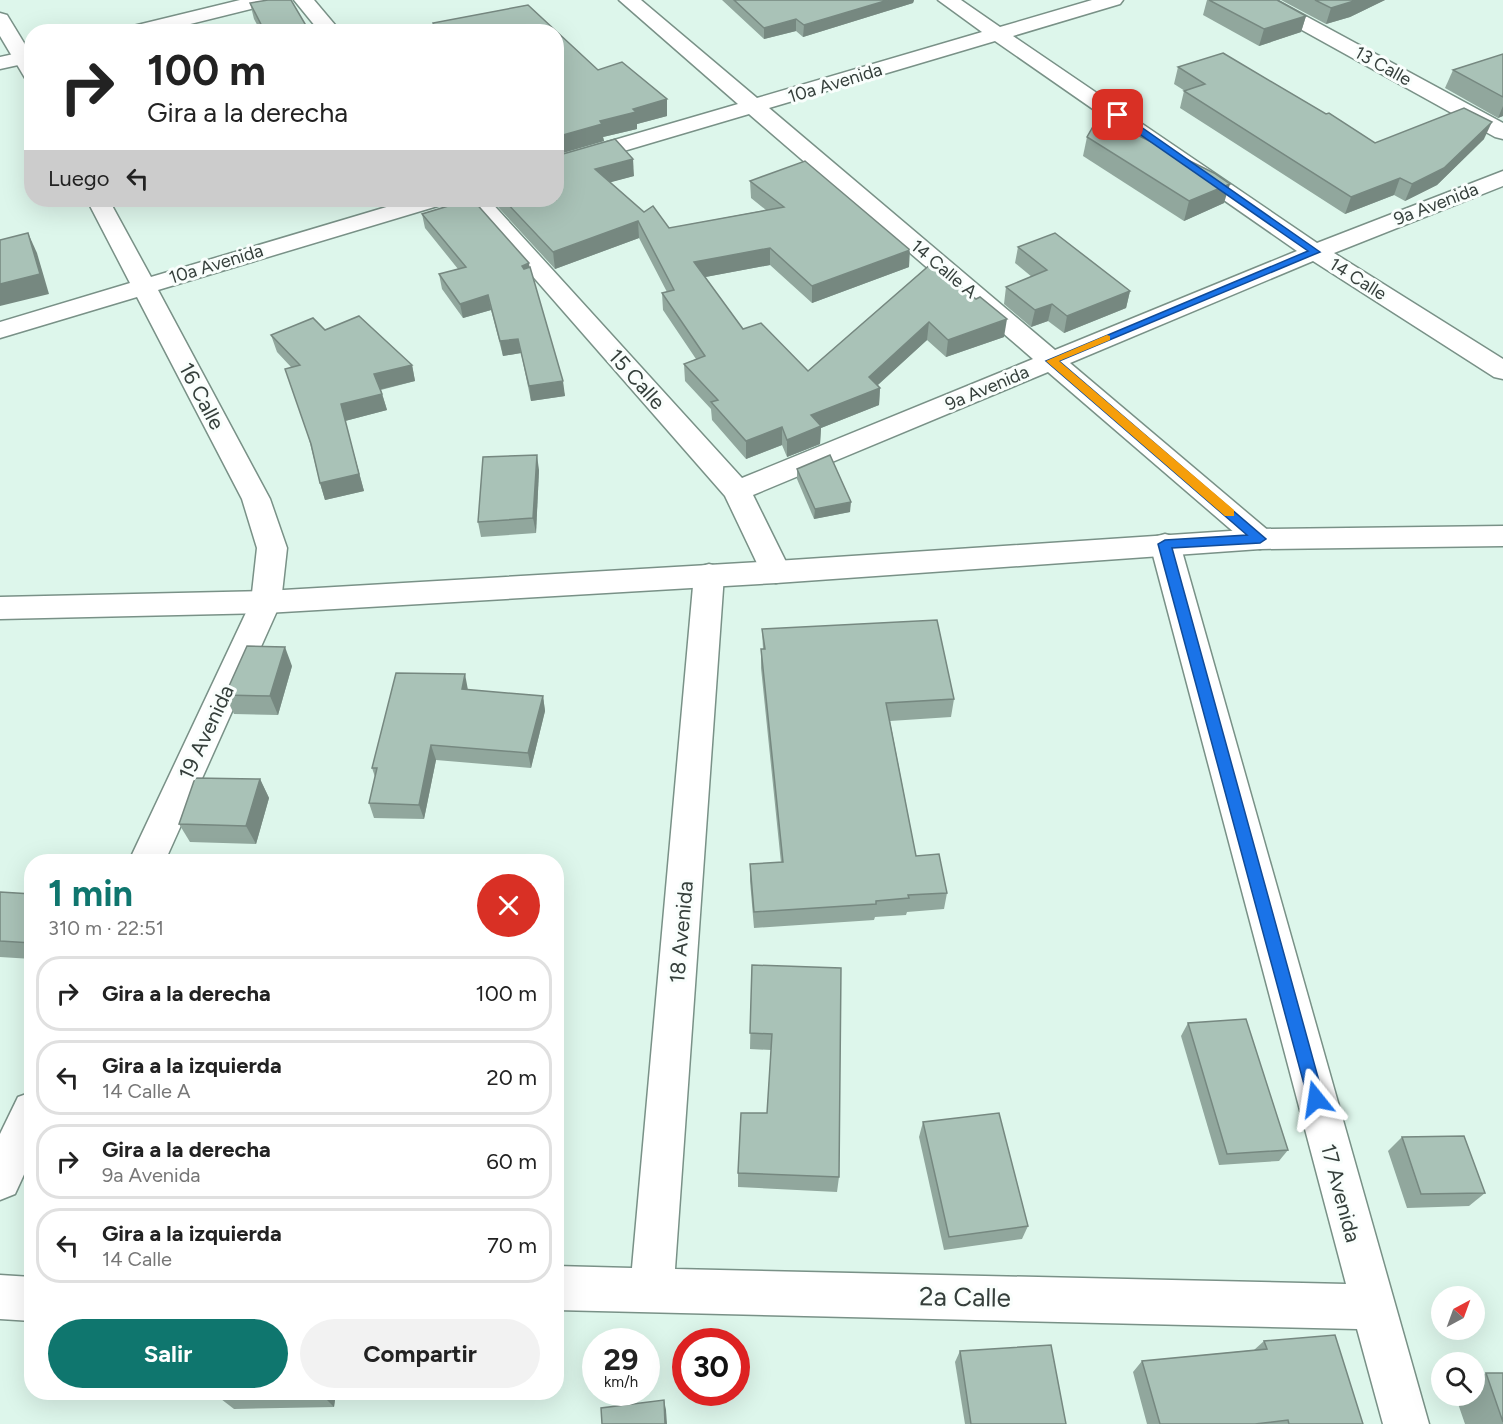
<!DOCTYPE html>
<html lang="es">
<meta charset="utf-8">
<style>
body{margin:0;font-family:Figtree,sans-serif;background:#f2f2f2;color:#222;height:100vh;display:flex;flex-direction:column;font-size:22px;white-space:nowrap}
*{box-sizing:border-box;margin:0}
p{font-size:20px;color:#767676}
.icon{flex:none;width:33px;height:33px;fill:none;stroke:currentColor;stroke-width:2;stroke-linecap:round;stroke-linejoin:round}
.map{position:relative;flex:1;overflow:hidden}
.panel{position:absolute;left:24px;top:854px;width:540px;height:546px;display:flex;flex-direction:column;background:#fff;border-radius:24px;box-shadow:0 6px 24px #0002}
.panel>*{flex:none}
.banner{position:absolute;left:24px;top:24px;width:540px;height:183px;border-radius:24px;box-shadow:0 6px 24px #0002;background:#fff;color:#222;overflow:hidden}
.needle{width:39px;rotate:41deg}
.buttons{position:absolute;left:1431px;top:1286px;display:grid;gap:12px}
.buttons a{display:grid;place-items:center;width:54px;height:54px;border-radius:50%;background:#fff;box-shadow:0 6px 24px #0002;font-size:30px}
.speed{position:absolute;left:582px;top:1328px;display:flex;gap:12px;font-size:30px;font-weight:700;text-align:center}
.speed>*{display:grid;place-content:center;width:78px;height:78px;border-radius:50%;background:#fff;box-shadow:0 6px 24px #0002;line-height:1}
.speed small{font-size:15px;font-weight:400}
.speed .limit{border:9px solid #d22;background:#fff;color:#111}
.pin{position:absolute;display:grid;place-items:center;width:51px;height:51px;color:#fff;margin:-26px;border-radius:12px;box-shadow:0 3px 9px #0006}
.me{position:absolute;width:66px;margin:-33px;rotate:345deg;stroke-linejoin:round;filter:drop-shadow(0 0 4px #0008)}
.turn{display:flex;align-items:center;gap:21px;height:126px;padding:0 24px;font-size:27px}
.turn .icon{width:78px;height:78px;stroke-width:2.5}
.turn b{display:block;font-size:42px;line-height:51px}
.then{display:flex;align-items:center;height:57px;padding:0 24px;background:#0003;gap:12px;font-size:22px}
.round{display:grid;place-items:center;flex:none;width:63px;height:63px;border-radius:32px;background:#f2f2f2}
.summary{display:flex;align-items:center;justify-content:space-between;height:102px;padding:0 24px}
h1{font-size:36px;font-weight:700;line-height:45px;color:#0f766e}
.primary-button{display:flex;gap:12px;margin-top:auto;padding:12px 24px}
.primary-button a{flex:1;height:69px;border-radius:36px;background:#0f766e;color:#fff;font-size:24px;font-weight:700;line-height:69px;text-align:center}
.primary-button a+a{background:#f2f2f2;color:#222}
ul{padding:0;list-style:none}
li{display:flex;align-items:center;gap:18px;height:75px;margin:0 12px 9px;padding:0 12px;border:3px solid #e0e0e0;border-radius:24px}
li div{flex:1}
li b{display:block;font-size:22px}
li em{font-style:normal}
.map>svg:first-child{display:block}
</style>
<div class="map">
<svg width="1503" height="1424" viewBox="0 0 1503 1424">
<rect width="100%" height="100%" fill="#ddf6eb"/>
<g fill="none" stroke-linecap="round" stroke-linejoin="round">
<g stroke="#799187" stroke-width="3">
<g id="street">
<polygon points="294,0 314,0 341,32 320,32"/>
<path d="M619,0H641L757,98L982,32L938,0H961L1000,27L1092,0H1123L1120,4L1013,36L1317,243L1503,171V186L1334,253L1503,359V379L1494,377L1313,261L1070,363L1270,532L1275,539L1270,546L1260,549L1250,546L1048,372L753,495L791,572L787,580L776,583L765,580L725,496L466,200H489L742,478L1033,359L749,114L556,171V157L738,104ZM995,41L1297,251L1055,350L769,108Z"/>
<polygon points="1252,0 1276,0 1503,123 1503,139 1495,137 1255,4"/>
<polygon points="0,13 7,15 32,56 32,80 25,78 0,36"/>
<polygon points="87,200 109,200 151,277 410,200 445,200 441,205 158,290 270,499 287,548 281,602 165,861 129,861 251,602 257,548 242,499 137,297 0,338 0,322 130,283"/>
<polygon points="1165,534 1176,537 1180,544 1429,1424 1383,1424 1357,1329 556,1310 556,1266 632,1268 694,575 698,567 709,564 720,567 724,575 675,1269 1346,1284 1150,544 1154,537"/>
<polygon points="32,1092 32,1157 15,1194 0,1200 0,1134 18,1097"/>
<polygon points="0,1275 32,1277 32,1321 0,1319"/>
</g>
</g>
<g stroke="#799187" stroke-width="3">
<g id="secondary">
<polygon points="240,0 274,0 271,4 158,32 122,32 125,28"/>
<polygon points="32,50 32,62 0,69 0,57"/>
</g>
</g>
<g stroke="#799187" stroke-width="3">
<polygon id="primary" points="1503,526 1503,546 1260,549 776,583 266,613 0,619 0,597 266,591 776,561 1260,529"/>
</g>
<use href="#street" fill="#fff" fill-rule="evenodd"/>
<use href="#secondary" fill="#fff" fill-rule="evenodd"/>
<use href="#primary" fill="#fff" fill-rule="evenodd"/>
</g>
<g fill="#91a79d">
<polygon points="722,0 914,0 913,3 803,37 796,31 764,39"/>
<polygon points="1207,0 1277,0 1306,16 1301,32 1259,46 1203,15"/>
<polygon points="1281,0 1385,0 1350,17 1326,24"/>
<polygon points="250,3 308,29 312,32 261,32 254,19"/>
<polygon points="528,5 598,70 622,62 667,99 667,116 637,124 637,129 603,137 604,141 556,155 556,32 434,32 433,23"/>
<polygon points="1503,54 1503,116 1498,118 1445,88 1453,70"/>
<polygon points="1178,67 1326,114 1375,143 1484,139 1437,185 1405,201 1394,195 1345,214 1180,108 1184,91 1185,91 1174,84"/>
<polygon points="1087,137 1224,203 1184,221 1083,156"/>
<polygon points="556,156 634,176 610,182 644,212 669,228 766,210 751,198 750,181 909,267 812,303 770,265 705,277 743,329 808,371 932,263 1004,337 946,357 927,340 878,385 880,388 879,405 821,428 820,444 787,457 782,445 746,459 712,420 711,409 685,381 684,364 696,359 663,310 662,293 667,292 639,238 555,269 497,206 496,200 556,200"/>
<polygon points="422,214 530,267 565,396 531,401 521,353 503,356 491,310 463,318 442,289 439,274 458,269 425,228"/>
<polygon points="1018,247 1130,291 1126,308 1064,333 1048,321 1031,327 1004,304 1006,287 1032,277 1015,263"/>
<polygon points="325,330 412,365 415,381 381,390 387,410 345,421 364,491 325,500 320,483 291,367 277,352 271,335"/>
<polygon points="797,469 850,512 814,519 797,479"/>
<polygon points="539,470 536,533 481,537 478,522"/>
<polygon points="762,629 954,699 951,717 890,721 916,856 947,893 944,909 907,912 906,915 875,917 874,920 754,928 750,881 750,864 781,863 761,668 761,649 763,649"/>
<polygon points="292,666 278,715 234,714 225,695"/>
<polygon points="468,690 543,696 545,711 531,768 436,760 424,819 374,818 369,803 375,777 372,768"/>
<polygon points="260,779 269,798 256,844 190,842 179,824"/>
<polygon points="0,892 32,894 32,959 0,957"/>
<polygon points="752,965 839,1177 837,1192 738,1187 738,1173 767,1113 771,1050 750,1049"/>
<polygon points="1188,1023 1288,1150 1279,1161 1219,1165 1181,1036"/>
<polygon points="923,1122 1028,1226 1022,1239 944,1250 919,1137"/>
<polygon points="1402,1137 1485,1193 1469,1206 1407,1208 1388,1151"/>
<polygon points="1264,1341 1363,1424 1147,1424 1133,1372 1142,1361 1254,1350"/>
<polygon points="960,1351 1066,1424 965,1424 955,1362"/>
<polygon points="1486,1373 1503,1373 1503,1424 1465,1424 1455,1395 1474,1395 1474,1380"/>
<polygon points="223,1392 336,1392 334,1407 234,1409 221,1399"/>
</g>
<g fill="#768880">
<polygon points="888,0 914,0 913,3 803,37 804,25"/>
<polygon points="1357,0 1385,0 1350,17 1326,24 1331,8"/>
<polygon points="1306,16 1301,32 1259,46 1264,29"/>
<polygon points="796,19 796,31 764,39 764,28"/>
<polygon points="667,99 667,116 637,124 637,129 603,137 604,141 556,155 556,137 633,109"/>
<polygon points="1503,106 1503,116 1498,118"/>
<polygon points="1492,122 1484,139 1437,185 1405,201 1412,184"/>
<polygon points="633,159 634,176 597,186 595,169"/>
<polygon points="1400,178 1394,195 1345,214 1351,197"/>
<polygon points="1230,184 1224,203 1184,221 1189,201"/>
<polygon points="638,221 639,238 555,269 553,252"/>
<polygon points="28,233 37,253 49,294 0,306 0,284"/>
<polygon points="770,248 770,265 695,279 694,262"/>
<polygon points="910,250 909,267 812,303 812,286"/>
<polygon points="529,263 531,278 522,266"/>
<polygon points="1130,291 1126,308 1064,333 1067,316"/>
<polygon points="488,295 491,310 463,318 460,304"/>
<polygon points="1052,304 1048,321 1031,327 1035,310"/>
<polygon points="1007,319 1004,337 946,357 948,340"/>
<polygon points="929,322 927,340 871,391 880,388 879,405 821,428 820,444 787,457 787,440 811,415 869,377"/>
<polygon points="518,339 521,353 503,356 500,341"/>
<polygon points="412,365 415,381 378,390 374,374"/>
<polygon points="563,381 565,396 531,401 529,386"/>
<polygon points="382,394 387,410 345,421 364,491 325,500 320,483 341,404"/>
<polygon points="782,427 782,445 746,459 746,441"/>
<polygon points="537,455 539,470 536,533 533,518"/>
<polygon points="851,502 850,512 814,519 815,509"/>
<polygon points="285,647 292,666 278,715 270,696"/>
<polygon points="465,674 468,690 462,689"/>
<polygon points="543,696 545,711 531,768 528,753"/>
<polygon points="431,745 436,760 424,819 419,805"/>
<polygon points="260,779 269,798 256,844 246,826"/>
<polygon points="325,1392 336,1392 334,1407 324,1397"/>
<polygon points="664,1400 666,1410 667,1424 665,1424"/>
</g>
<g fill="#a9c2b7" stroke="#768880" stroke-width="1.5">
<polygon points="268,0 291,0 308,29 310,28 312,32 265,32 250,3"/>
<polygon points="734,0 888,0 804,25 796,19 764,28"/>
<polygon points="1209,0 1277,0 1306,16 1264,29"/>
<polygon points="1315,0 1357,0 1331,8"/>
<polygon points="528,5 598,70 622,62 667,99 633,109 636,112 600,121 602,124 556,137 556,32 438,32 433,23"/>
<polygon points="1223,53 1326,114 1329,113 1375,143 1464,108 1492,122 1444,168 1412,184 1400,178 1351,197 1184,91 1205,84 1178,67"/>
<polygon points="1503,54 1503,97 1453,70"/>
<polygon points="1099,116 1214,173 1230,184 1189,201 1087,137"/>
<polygon points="615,139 633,159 595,169 644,212 653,206 669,228 784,207 750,181 805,161 910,250 812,286 770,248 694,262 743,329 761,323 808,371 932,263 976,299 980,297 1007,319 948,340 929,322 869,377 880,388 811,415 821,426 787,440 782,427 746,441 711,402 718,400 684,364 705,356 662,293 674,290 638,221 553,252 504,200 556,200 556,156"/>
<polygon points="468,200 473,200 529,263 522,266 524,269 530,267 563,381 529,386 518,339 500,341 488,295 460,304 439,274 466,267 422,214"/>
<polygon points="28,233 40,274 0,284 0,240"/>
<polygon points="1055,233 1130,291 1067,316 1052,304 1035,310 1006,287 1047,270 1018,247"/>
<polygon points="359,316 412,365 374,374 382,394 341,404 359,474 320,483 311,444 285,369 300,365 271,335 313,318 325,330"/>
<polygon points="537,455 533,518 478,522 483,457"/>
<polygon points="830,455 851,502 815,509 797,469"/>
<polygon points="937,620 954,699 886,703 916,856 939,854 947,893 908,895 909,898 876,901 876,904 754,912 750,864 783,862 761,649 765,649 762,629"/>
<polygon points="247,646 285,647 270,696 225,695"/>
<polygon points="396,673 465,674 462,689 543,696 528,753 431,745 419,805 369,803 377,768 372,768"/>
<polygon points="195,778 260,779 246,826 179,824"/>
<polygon points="214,858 326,860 326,861 213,861"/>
<polygon points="0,892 32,894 32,943 0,941"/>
<polygon points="752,965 841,968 839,1177 738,1173 741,1113 767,1113 772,1034 750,1033"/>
<polygon points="1246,1019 1288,1150 1227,1154 1188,1023"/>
<polygon points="999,1113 1028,1226 949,1237 923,1122"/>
<polygon points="1464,1136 1485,1193 1421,1194 1402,1137"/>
<polygon points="1335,1335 1363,1424 1289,1424 1288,1420 1255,1424 1160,1424 1142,1361 1267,1349 1264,1341"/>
<polygon points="1051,1345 1066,1424 971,1424 960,1351"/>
<polygon points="1486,1373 1503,1373 1503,1422"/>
<polygon points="223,1392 325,1392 324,1397 221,1399"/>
<polygon points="664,1400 665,1424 602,1424 601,1408"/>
</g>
<polygon fill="#1a73e8" stroke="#114b97" stroke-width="1.5" points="1115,113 1121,113 1320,252 1059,361 1266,539 1260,543 1172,548 1324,1099 1322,1105 1316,1107 1310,1105 1308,1099 1158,544 1165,540 1247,535 1046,361 1308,251 1115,117"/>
<polygon fill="#f59e0b" points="1107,335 1110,336 1110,340 1059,361 1234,510 1234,516 1225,516 1046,361"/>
<g text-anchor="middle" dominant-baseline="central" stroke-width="6" stroke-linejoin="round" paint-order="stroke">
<g font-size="18" fill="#353f3b" stroke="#f9fefc">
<text transform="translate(1383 66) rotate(29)">13 Calle</text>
<text transform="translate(835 83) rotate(-17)">10a Avenida</text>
<text transform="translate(1436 204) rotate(-21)">9a Avenida</text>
<text transform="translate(216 264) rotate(-17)">10a Avenida</text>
<text transform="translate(944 269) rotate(40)">14 Calle A</text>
<text transform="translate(1358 279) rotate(32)">14 Calle</text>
<text transform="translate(987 388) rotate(-23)">9a Avenida</text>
</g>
<g font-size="21" fill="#353f3b" stroke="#f9fefc">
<text transform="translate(637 379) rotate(48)">15 Calle</text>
<text transform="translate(202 396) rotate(62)">16 Calle</text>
<text transform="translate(206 732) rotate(-65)">19 Avenida</text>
<text transform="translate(681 932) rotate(-85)">18 Avenida</text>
<text transform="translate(1341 1193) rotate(75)">17 Avenida</text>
</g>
<g font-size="26" fill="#353f3b" stroke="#f9fefc">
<text transform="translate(965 1297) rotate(1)">2a Calle</text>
</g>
</g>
</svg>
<div class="buttons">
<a><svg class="needle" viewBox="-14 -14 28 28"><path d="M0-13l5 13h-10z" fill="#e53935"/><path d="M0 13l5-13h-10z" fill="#767676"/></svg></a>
<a><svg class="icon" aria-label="search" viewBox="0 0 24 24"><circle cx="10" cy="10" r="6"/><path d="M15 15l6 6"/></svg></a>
</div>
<div class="speed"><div>29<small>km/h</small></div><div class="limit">30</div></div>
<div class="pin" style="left:1118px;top:115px;background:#d93025"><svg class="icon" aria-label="arrive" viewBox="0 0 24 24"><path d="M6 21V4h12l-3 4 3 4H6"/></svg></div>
<svg class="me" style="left:1316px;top:1099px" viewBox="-20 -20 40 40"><path d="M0-17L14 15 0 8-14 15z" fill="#1a73e8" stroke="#fff" stroke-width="4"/></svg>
<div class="banner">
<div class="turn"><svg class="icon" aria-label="right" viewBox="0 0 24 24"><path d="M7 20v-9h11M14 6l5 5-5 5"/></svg><div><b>100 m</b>Gira a la derecha</div></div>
<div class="then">Luego<svg class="icon" aria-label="left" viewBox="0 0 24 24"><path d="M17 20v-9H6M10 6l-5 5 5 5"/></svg></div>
</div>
<section class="panel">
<div class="summary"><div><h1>1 min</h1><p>310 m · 22:51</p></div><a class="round" style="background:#d93025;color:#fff"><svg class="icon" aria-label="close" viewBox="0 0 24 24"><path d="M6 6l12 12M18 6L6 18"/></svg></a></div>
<ul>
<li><svg class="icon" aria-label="right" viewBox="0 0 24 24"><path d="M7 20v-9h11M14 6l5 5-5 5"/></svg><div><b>Gira a la derecha</b></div><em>100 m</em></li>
<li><svg class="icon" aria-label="left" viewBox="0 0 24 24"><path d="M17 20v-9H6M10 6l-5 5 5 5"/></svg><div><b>Gira a la izquierda</b><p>14 Calle A</p></div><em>20 m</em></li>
<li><svg class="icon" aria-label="right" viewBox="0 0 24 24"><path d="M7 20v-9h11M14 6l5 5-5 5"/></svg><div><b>Gira a la derecha</b><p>9a Avenida</p></div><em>60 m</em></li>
<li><svg class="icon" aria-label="left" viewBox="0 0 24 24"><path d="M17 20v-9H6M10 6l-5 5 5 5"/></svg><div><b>Gira a la izquierda</b><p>14 Calle</p></div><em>70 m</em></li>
</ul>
<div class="primary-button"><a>Salir</a><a>Compartir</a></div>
</section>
</div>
